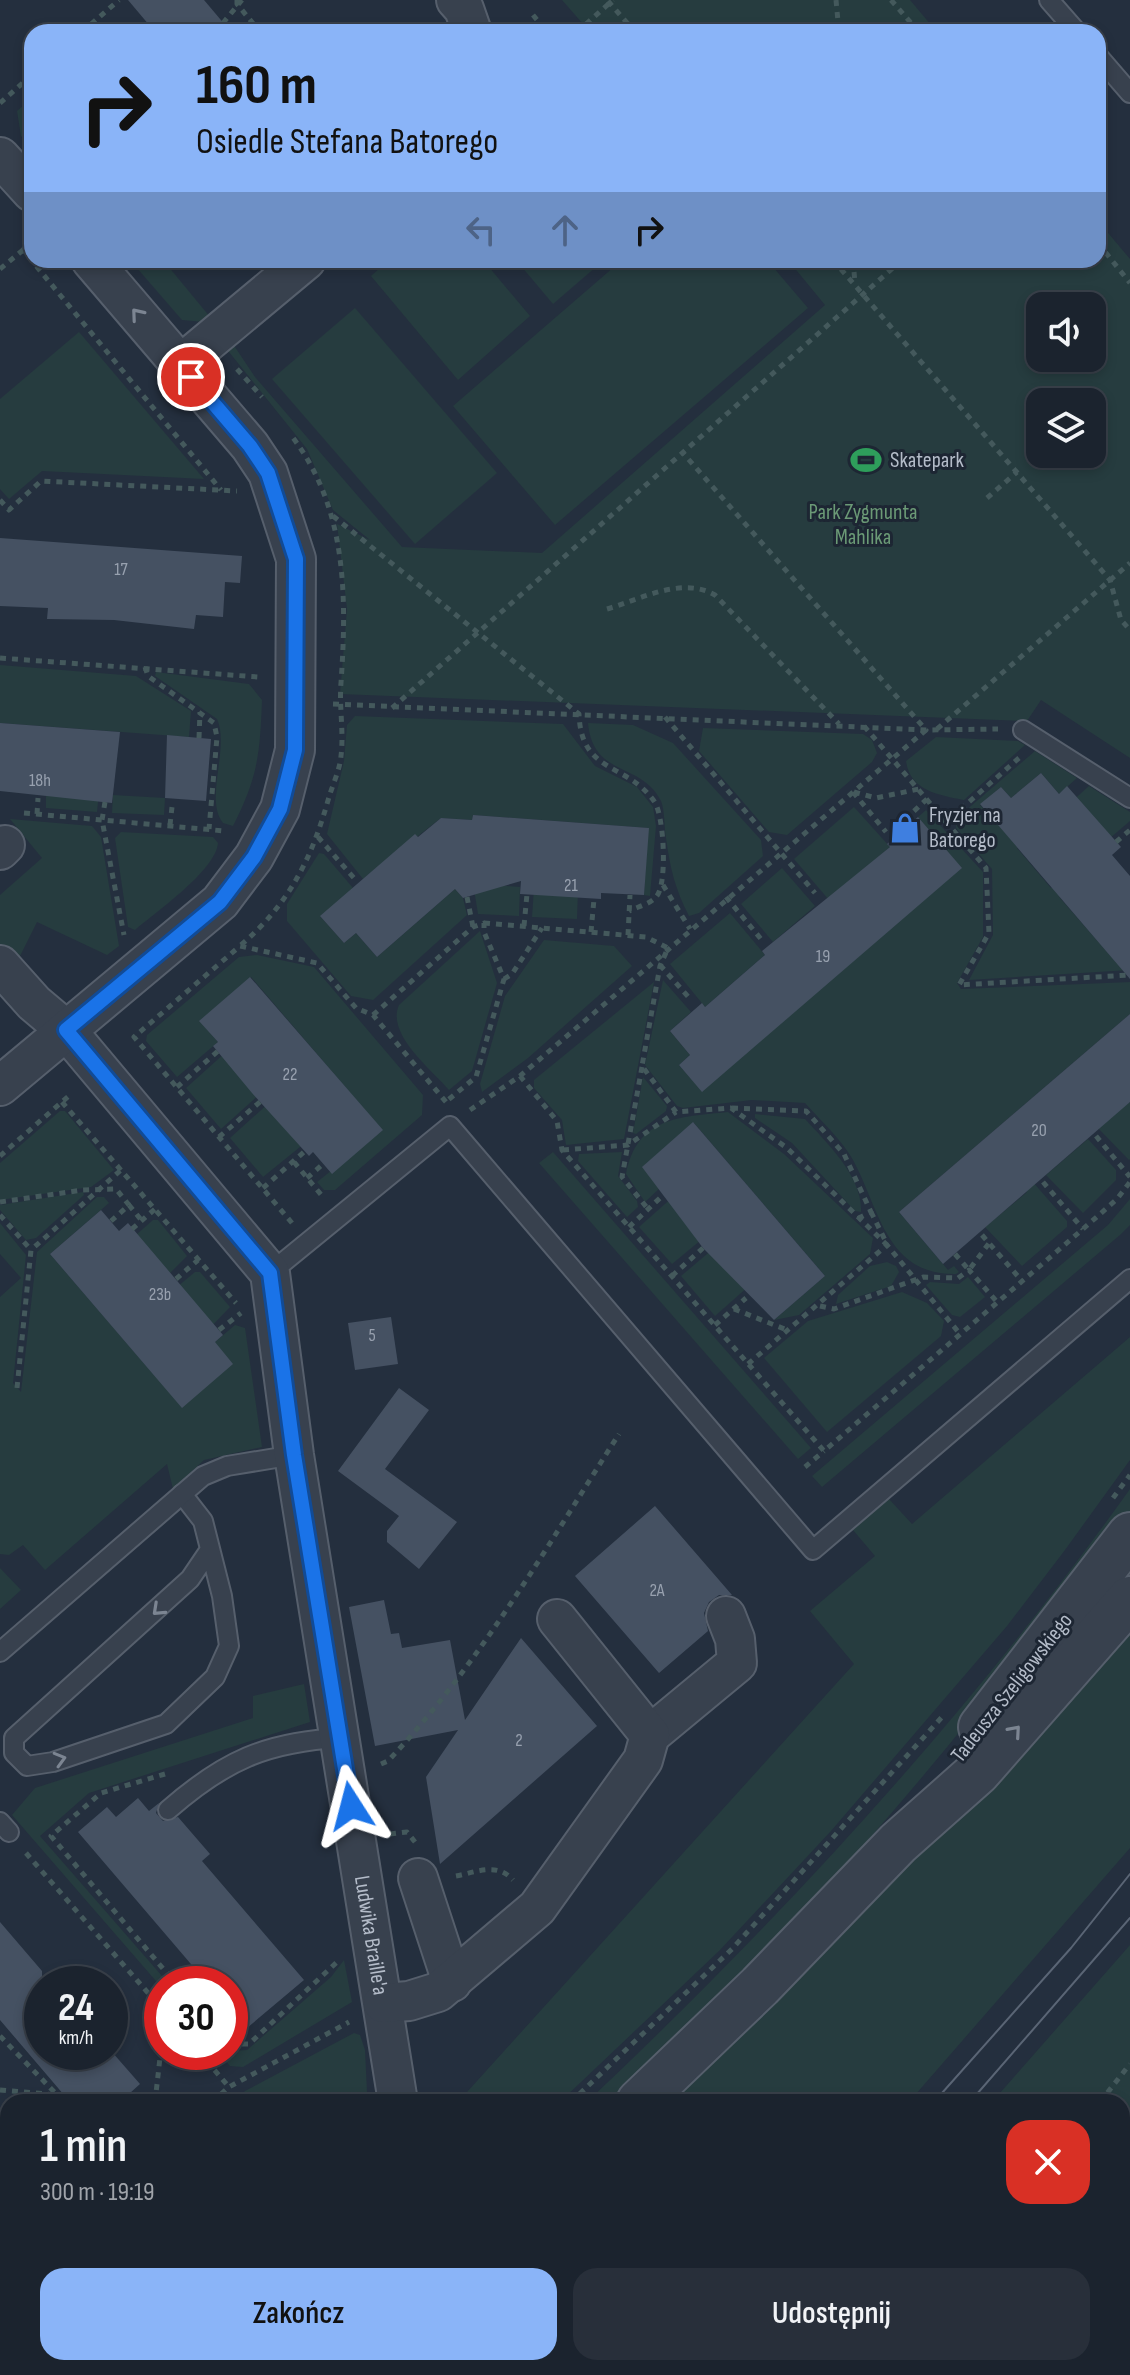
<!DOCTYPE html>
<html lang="pl">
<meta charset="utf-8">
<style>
body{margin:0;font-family:"Sofia Sans Condensed",sans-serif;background:#282f3a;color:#f1f3f6;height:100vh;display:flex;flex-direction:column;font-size:30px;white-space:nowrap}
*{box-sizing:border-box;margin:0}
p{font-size:26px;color:#a0a4aa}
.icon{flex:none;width:44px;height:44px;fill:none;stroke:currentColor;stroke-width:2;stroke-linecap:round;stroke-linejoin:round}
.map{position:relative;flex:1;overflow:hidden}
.sheet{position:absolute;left:0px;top:2094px;width:1130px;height:282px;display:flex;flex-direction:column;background:#1b232e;border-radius:24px 24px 0 0;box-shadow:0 4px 12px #0003,0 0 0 2px #39404a}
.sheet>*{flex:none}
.top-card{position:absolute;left:24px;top:24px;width:1082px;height:244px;border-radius:24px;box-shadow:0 4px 12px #0003,0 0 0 2px #39404a;background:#8ab4f8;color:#111;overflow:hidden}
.buttons{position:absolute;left:1026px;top:292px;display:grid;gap:16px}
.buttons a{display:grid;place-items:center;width:80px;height:80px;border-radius:16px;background:#1b232e;box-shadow:0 4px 12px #0003,0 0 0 2px #39404a;font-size:40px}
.speed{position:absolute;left:24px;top:1966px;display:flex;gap:16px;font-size:40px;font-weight:700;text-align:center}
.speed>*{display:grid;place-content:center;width:104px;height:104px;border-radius:50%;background:#1b232e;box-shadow:0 4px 12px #0003,0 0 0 2px #39404a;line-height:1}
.speed small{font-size:20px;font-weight:400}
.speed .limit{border:12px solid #d22;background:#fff;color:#111}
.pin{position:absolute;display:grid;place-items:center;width:68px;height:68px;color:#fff;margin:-34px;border:4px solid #fff;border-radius:50%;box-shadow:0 2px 8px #0007}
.me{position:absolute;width:88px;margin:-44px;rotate:351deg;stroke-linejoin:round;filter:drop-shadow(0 0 6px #0008)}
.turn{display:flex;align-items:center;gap:28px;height:168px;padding:0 40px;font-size:36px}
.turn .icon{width:104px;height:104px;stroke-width:2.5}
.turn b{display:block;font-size:56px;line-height:68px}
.lanes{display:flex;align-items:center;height:76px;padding:0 40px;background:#0003;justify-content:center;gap:40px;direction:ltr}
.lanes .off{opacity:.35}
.round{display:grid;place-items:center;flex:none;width:84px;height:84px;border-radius:24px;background:#282f3a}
.overview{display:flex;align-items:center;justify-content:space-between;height:136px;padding:0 40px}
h1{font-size:48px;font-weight:600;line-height:60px}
.primary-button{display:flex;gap:16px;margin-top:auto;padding:16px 40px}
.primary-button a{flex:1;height:92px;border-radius:24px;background:#8ab4f8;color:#111;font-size:32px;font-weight:600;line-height:92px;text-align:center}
.primary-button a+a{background:#282f3a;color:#f1f3f6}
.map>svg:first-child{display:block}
</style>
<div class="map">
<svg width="1130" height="2375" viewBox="0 0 1130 2375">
<rect width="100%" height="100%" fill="#242f3e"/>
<g fill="#263c3f" fill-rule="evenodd">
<polygon points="562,0 910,0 937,32 590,32"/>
<polygon points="32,98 32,149 21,136 17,111"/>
<path d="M1098,221L1130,259V758L1041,700L1027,721L340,694L347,609L337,524L370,540L333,510L307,449L225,347L231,341L255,377L402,547L542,553L825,305L788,260H1098ZM1040,306H1092V358H1040ZM1040,402H1092V454H1040Z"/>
<polygon points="130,260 163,260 215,323 182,320"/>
<polygon points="389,260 483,260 530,316 458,380 371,276"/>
<polygon points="516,260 604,260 553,304"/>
<polygon points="622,260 767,260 808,308 555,525 453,406"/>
<polygon points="355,308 497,473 415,544 272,379"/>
<polygon points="79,332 204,479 42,471 9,499 0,489 0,399"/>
<polygon points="0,665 136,676 191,711 189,737 0,723"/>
<path d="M156,672L249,684L262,700C260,754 258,777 233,826L223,823C204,800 230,747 217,719L155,676Z"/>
<polygon points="355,716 563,724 595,766 637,787 653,807 656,826 650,896 644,895 648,828 473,815 472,820 441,818 363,879 327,834 344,761 347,725"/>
<path d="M588,723L633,725L673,743L761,840L763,856L699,913L689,916C675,889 670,868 666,838C664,828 665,811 661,801C641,761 593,778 588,723Z"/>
<polygon points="703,728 863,734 872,740 877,753 872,762 787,835 769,832 699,751"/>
<path d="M936,737L1018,741L1025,745L964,800C939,795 910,791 906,761Z"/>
<polygon points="1035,751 1077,778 1059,794 1041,773 1011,798 1001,787 980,805 1020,844 1017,848 1051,888 1056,886 1060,898 1122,969 1130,970 969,980 993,935 992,869 956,828 957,818"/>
<polygon points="1089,786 1130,812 1130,821 1103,844 1069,804"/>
<polygon points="46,789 99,793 97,812 46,808"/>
<polygon points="113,795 165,798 164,815 112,813"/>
<polygon points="854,807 890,847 829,900 794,859"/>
<path d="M926,810L983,872V937L957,983L961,989L1130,982V1014L899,1212L948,1270L954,1266L959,1272L956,1274C886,1275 880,1210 853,1160C842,1140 821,1121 805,1103L752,1100L683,1108L677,1106L645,1065L663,980L691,1012L670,1031L690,1055L679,1065L702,1091L961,868L918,817Z"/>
<polygon points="10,819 92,826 101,837 119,946 107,955 37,922 17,962 0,944 0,895 42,858"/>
<path d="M121,832L213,837L218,843C216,870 156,912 135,930L128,927L115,838Z"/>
<polygon points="319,853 324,854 353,888 321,917 344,943 356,933 377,957 455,889 463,898 467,915 373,1000 351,996 287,921 287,904"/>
<polygon points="782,868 815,906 773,942 741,904"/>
<polygon points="473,883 520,887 519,916 478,914"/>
<polygon points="534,888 578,891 577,919 532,917"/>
<polygon points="730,913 765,955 705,1007 670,964"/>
<path d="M480,931L497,983L472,1071L449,1090C431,1069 386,1034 399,1005Z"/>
<polygon points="544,940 614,946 632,966 528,1058 482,1092 480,1084 505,996"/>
<polygon points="257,955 314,967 423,1095 422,1115 335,1190 324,1190 317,1182 382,1130 251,977 200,1021 218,1042 177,1077 146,1041 147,1035 239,957"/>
<polygon points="654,982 624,1139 566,1145 562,1120 534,1088 534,1080"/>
<polygon points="226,1052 261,1093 221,1129 186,1088"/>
<polygon points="643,1077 667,1106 666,1111 636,1134 633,1133"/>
<polygon points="270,1102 305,1143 263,1177 230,1138"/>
<polygon points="1130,1102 1130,1159 1129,1160 1096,1126"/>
<polygon points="60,1111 65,1111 114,1170 91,1187 0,1200 0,1163"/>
<path d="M728,1112L784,1154L873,1238L870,1254L799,1315L774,1320L825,1276L694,1123L660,1188L645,1202L626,1174C637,1117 679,1117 728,1112Z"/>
<path d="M755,1114L805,1119C827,1143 863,1177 861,1212L855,1211L792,1143L755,1118Z"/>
<polygon points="1088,1139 1116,1170 1116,1180 1083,1213 1046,1175"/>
<polygon points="553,1152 811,1448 798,1459 539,1163"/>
<polygon points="622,1152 618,1176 637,1201 638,1207 627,1217 578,1161 579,1154"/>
<polygon points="1032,1181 1067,1221 1067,1227 1022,1266 985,1227 1026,1193"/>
<polygon points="83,1192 84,1195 36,1238 26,1240 0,1210 0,1205"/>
<polygon points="674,1196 707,1235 672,1264 639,1227"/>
<polygon points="97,1197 104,1197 109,1203 50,1254 155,1376 215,1342 235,1325 245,1328 262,1447 204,1460 173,1489 167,1464 45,1570 23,1545 9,1555 0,1554 0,1297 21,1278 0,1254 0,1223 26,1255 13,1383 21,1392 37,1252"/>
<polygon points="1130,1199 1130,1225 1120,1235 822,1487 812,1476 1108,1225"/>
<polygon points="153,1220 158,1220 187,1256 162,1281 128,1242"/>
<polygon points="713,1249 750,1285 715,1316 681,1276"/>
<polygon points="887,1262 896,1266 899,1272 891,1286 836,1304 838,1295 870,1266"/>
<polygon points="195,1272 200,1272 230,1307 206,1332 171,1292"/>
<polygon points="968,1277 985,1297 960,1317 952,1315 926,1285 930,1282 959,1284"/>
<polygon points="902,1292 927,1303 944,1321 941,1336 827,1432 764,1358 808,1321"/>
<polygon points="1130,1337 1130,1460 1065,1550 1007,1626 831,1831 719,1951 560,2102 458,2102 854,1664 810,1611 875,1556 853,1530 889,1499 912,1524"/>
<path d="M1130,1489V1513C1046,1625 961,1734 869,1839C787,1932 697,2016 609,2102H587C786,1914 971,1712 1130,1489Z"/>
<polygon points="0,1568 21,1590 0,1609"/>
<polygon points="1130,1619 1130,1848 909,2102 669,2102 926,1847"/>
<polygon points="304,1684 310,1722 89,1793 40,1836 169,1984 162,1984 162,1988 12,1815 35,1788 253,1718 253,1696"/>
<polygon points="1130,1945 1130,2339 1122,2346 1122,2102 992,2102"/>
<polygon points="344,1960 352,2002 243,2067 230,2066 218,2052 247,2050 331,1977"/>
<polygon points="354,2033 360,2035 365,2050 367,2092 361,2099 233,2102 245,2091"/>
<polygon points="8,2296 8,2347 0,2354 0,2303"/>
<polygon points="112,2368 253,2368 245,2375 104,2375"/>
<polygon points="365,2368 660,2368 653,2375 357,2375"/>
<polygon points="746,2368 1097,2368 1089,2375 739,2375"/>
</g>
<g fill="#455162">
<polygon points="128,0 204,0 231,32 155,32"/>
<polygon points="0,538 242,556 240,583 225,582 223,617 196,615 194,629 114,620 47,619 48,608 0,606"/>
<polygon points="0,723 120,732 112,803 0,791"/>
<polygon points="167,735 211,739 206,801 165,798"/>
<polygon points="1041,773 1059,794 1067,786 1121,847 1112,855 1130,876 1130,979 980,804 1001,787 1011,798"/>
<polygon points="473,815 649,828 644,895 601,893 601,899 520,894 521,881 463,898 455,889 377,957 356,933 344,943 320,916 415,834 418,837 441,818 472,820"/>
<polygon points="918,817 962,868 702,1092 679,1065 690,1055 670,1031 702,1003 705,1007 765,955 762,951 890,847 887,844"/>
<polygon points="250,977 383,1130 332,1174 313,1152 309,1156 252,1093 213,1046 218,1042 199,1021"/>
<polygon points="1130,1014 1130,1102 943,1264 899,1212"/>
<polygon points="693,1122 825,1276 774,1320 703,1248 642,1167"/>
<polygon points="101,1210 119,1231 128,1223 223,1335 215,1342 233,1364 182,1408 50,1254"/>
<polygon points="391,1317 398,1364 355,1370 348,1323"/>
<polygon points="399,1388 429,1410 385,1469 457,1522 419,1569 387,1542 387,1531 399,1516 338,1471"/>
<polygon points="655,1506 732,1595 719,1595 709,1602 704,1613 708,1631 659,1673 575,1576"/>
<polygon points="384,1600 391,1634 399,1633 402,1648 450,1640 465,1720 521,1638 597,1726 440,1864 426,1777 458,1730 375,1746 349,1607"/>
<polygon points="138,1798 149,1811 159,1803 156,1813 163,1821 178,1817 210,1854 202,1861 304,1980 247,2028 230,2009 230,1984 208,1984 78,1832 107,1807 116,1817"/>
<polygon points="0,1922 42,1971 42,2052 112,2052 140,2084 120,2102 70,2102 0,2020"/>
</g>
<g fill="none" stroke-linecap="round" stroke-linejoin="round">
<g stroke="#565f6c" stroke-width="22">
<g id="service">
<polyline points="1049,0 1077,32"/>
<polyline points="1098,56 1130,93"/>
<polyline points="1023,730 1130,798"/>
<polyline points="270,1273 450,1126 813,1550 1130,1279"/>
<polyline points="182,1494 203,1521 222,1596 229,1646 215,1677 166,1724 53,1762 27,1766 14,1753 14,1738 190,1579 209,1551"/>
<polyline points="0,1652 203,1476 227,1466 294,1455"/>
<path d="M168,1810C224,1761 266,1742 340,1738"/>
<polyline points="0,1822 9,1832"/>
<polyline points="43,2375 51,2368"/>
</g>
</g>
<g stroke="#565f6c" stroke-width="42">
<g id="minor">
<polyline points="456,0 464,9 472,32"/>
<polyline points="0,157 32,192"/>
<polyline points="180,365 306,260"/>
<polyline points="0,850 5,845"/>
<path id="s1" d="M0,965L34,1003L66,1030L270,1273L294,1455L398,2102"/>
<polyline points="0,1086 220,902 254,857 280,809 295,750 296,559 268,473 250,446 91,260"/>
<polyline points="650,1735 737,1663 735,1639 726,1616"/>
<polyline points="418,1878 452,1982"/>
<polyline points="383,2003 409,2001 438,1992 537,1908 643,1760 650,1735 557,1619"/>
</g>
</g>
<g stroke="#565f6c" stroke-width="48">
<g id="tertiary">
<polyline points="981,1727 1130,1535"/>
<polyline points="639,2102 760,1986 898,1843 978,1772 1130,1599"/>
<polyline points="325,2375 334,2368"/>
</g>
</g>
<g stroke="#44595c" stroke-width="5" stroke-dasharray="6 6" stroke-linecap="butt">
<polyline points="237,0 237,4 260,32"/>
<polyline points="836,0 839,32"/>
<polyline points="891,0 919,32"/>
<polyline points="608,1 635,32"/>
<polyline points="533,15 547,32"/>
<polyline points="223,23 242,0"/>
<polyline points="82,32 119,0"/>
<polyline points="577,32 613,0"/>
<polyline points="0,103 32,75"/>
<polyline points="32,238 23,250 221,490"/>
<polyline points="1098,243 1130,283"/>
<polyline points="833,260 1110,580 1121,620 1130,630"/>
<polyline points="853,260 855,283"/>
<polyline points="0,269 23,250"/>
<polyline points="237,369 262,397"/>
<polyline points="987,498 1017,472"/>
<polyline points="0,500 9,510 41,481 237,491"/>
<path d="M333,516L579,714C581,774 626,762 654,801C664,814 668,885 656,897C650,904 637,907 629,911"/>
<path d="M607,609C641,599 682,576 715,595L839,724"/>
<polyline points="0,658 258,677"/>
<polyline points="145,667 148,676 214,723 217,737 209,829"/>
<polyline points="333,704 926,730 998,729"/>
<polyline points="392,708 902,260"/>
<polyline points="665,717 815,893"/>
<polyline points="864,726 946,822"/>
<polyline points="937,729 1130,563"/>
<polyline points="199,738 200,712"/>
<polyline points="1019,758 946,822 986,868 989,933 959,985 1130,975"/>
<polyline points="853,792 886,832"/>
<polyline points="854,792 876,798 919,789"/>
<polyline points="105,802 102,820 124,935"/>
<polyline points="24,813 225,831"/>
<polyline points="37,814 38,798"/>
<polyline points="170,825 172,807"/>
<polyline points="905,828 901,823 927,799"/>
<polyline points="318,837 354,878"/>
<polyline points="1116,842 1130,830"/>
<polyline points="663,885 690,929"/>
<polyline points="467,897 473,927"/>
<polyline points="726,897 761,939"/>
<polyline points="484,923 646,937 668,948 660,966 642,1066 676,1112 731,1108 787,1148 887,1245"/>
<polyline points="524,926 527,894"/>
<polyline points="591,932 594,899"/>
<polyline points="628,935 630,895"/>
<path d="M241,945C290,903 312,858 329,797C333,784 340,769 341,756C344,732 339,707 341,683C347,595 347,506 290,434"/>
<polyline points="660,965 691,1000"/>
<polyline points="504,979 512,974 542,928"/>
<polyline points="373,1015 473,927 484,923 484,932 504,979 476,1077 448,1100"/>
<polyline points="642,1067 622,1177 648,1209"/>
<polyline points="520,1076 557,1121 562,1150 824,1451 1083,1229 1117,1199 1130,1182"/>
<polyline points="177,1087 218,1051"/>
<polyline points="62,1102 236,1303"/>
<polyline points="732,1108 806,1111 844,1154 871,1212 857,1219"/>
<polyline points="470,1110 520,1076 926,730 683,453"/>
<polyline points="1096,1136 1130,1177"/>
<polyline points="219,1137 261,1101"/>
<polyline points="563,1150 628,1145 676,1112"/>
<polyline points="0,1156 71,1094"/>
<polyline points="294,1162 323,1197"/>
<polyline points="307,1178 323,1164"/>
<polyline points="1043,1182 1083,1229"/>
<polyline points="263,1188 305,1151"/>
<polyline points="0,1202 83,1190 116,1189 129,1205"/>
<polyline points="871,1212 885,1240"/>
<polyline points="0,1215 31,1250"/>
<polyline points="111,1221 129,1205 142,1221"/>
<polyline points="292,1223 134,1037 240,946 317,963 356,1008 373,1015 446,1102"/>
<polyline points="629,1227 660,1198"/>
<polyline points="132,1229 155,1209"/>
<polyline points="982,1235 1022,1281"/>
<polyline points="955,1254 969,1270 990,1242"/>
<polyline points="672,1276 703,1248"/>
<polyline points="176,1279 198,1260"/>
<polyline points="820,1306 834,1309 923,1277 958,1278 969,1270 997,1302"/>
<polyline points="734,1309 787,1330"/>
<polyline points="715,1325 746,1298"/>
<polyline points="219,1330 241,1313"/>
<polyline points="748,1364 887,1245 960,1334"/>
<polyline points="17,1388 31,1250 121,1170"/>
<polyline points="805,1467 824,1451"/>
<polyline points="1113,1498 1130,1475"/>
<path d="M381,1764L388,1761C480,1664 547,1546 619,1434"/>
<polyline points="165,1774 101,1793 51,1836 176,1984"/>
<polyline points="390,1834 407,1832 415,1842"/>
<polyline points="26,1853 162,2009"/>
<path d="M456,1876C477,1872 497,1862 513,1880"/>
<polyline points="0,2036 63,2101"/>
<polyline points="230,2044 249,2044 337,1962"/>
<polyline points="199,2052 229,2087"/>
<polyline points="0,2090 58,2095"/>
<polyline points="155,2102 162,2040"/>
<polyline points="212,2102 229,2087 349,2022"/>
<polyline points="571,2102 732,1949 942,1717"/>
<polyline points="1100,2102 1130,2064"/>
<polyline points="0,2287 8,2280"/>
<polyline points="257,2375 265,2368"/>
<polyline points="854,2375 860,2368"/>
</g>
<use href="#service" stroke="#38414e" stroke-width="18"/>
<use href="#minor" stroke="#38414e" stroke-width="38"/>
<use href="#tertiary" stroke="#38414e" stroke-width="44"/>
<g stroke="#5a6575" stroke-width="2">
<polyline points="934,2102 1071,1948 1130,1874"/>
<polyline points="970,2102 1130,1918"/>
<polyline points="677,2375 684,2368"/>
<polyline points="717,2375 724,2368"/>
</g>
</g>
<defs><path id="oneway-chevron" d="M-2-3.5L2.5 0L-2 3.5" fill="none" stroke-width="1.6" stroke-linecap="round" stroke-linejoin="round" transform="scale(2)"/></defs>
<g stroke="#7c8592">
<use href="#oneway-chevron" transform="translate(137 314) rotate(-130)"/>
<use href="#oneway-chevron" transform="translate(158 1610) rotate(137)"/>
<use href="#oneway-chevron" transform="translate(1015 1731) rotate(-49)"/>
<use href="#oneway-chevron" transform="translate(60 1759) rotate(-16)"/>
</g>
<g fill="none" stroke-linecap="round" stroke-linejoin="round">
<g stroke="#114b97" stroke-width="20">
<polyline id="route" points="191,377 250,446 268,473 296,559 295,750 280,809 254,857 220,902 66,1030 270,1273 294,1455 351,1806"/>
</g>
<use href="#route" stroke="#1a73e8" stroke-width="14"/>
</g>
<defs>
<g id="stadium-bare" transform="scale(2.4)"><path d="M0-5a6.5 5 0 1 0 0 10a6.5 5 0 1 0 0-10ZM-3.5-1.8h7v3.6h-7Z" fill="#2e9e5b" stroke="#1d2633" stroke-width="2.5" paint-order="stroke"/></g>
<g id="shop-bare" transform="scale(2.4)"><path d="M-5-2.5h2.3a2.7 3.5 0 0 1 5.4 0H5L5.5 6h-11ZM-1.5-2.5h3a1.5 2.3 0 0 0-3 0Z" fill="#3f7fe0" stroke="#1d2633" stroke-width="2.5" paint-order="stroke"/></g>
</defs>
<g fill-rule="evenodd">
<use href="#stadium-bare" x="866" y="460"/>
<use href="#shop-bare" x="905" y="828"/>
</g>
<g text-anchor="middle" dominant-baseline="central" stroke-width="6" stroke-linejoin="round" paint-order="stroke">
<g font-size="18" fill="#98a1af">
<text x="121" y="569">17</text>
<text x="40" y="780">18h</text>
<text x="571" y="885">21</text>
<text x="823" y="956">19</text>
<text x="290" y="1074">22</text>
<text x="1039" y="1130">20</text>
<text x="160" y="1294">23b</text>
<text x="372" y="1335">5</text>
<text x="657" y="1590">2A</text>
<text x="519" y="1740">2</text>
</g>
<g font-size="22" fill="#b4bcc9" stroke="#1d2633" text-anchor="start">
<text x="890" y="460">Skatepark</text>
<text x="929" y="815">Fryzjer na<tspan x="929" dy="25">Batorego</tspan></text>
</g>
<g font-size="22" fill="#6b9a76" stroke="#1d2633">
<text x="863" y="512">Park Zygmunta<tspan x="863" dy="25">Mahlika</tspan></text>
</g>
<g font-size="22" fill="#b4bcc9" stroke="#1d2633">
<text transform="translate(1012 1688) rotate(-52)">Tadeusza Szeligowskiego</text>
<text stroke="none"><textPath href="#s1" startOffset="1080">Ludwika Braille'a</textPath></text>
</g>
</g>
</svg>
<div class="buttons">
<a><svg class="icon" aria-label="sound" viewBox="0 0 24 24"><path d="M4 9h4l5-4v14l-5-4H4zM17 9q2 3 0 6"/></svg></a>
<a><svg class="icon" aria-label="layers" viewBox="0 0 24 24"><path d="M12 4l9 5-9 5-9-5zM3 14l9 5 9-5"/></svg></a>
</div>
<div class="speed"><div>24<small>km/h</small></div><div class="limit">30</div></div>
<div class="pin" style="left:191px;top:377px;background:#d93025"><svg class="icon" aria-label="arrive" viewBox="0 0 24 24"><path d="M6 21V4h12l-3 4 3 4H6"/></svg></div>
<svg class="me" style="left:351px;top:1806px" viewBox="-20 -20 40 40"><path d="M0-17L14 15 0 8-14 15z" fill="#1a73e8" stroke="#fff" stroke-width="4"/></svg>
<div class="top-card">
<div class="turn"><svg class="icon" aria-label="right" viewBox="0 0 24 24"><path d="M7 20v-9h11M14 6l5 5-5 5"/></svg><div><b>160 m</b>Osiedle Stefana Batorego</div></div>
<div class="lanes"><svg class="icon off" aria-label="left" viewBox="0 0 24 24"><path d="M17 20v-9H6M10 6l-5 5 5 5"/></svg><svg class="icon off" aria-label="ahead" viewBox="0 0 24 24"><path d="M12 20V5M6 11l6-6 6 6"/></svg><svg class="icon" aria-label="right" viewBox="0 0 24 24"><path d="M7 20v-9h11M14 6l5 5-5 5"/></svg></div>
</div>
<section class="sheet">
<div class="overview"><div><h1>1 min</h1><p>300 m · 19:19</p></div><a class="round" style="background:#d93025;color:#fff"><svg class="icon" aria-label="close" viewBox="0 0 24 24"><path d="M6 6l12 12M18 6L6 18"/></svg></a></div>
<div class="primary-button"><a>Zakończ</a><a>Udostępnij</a></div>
</section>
</div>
